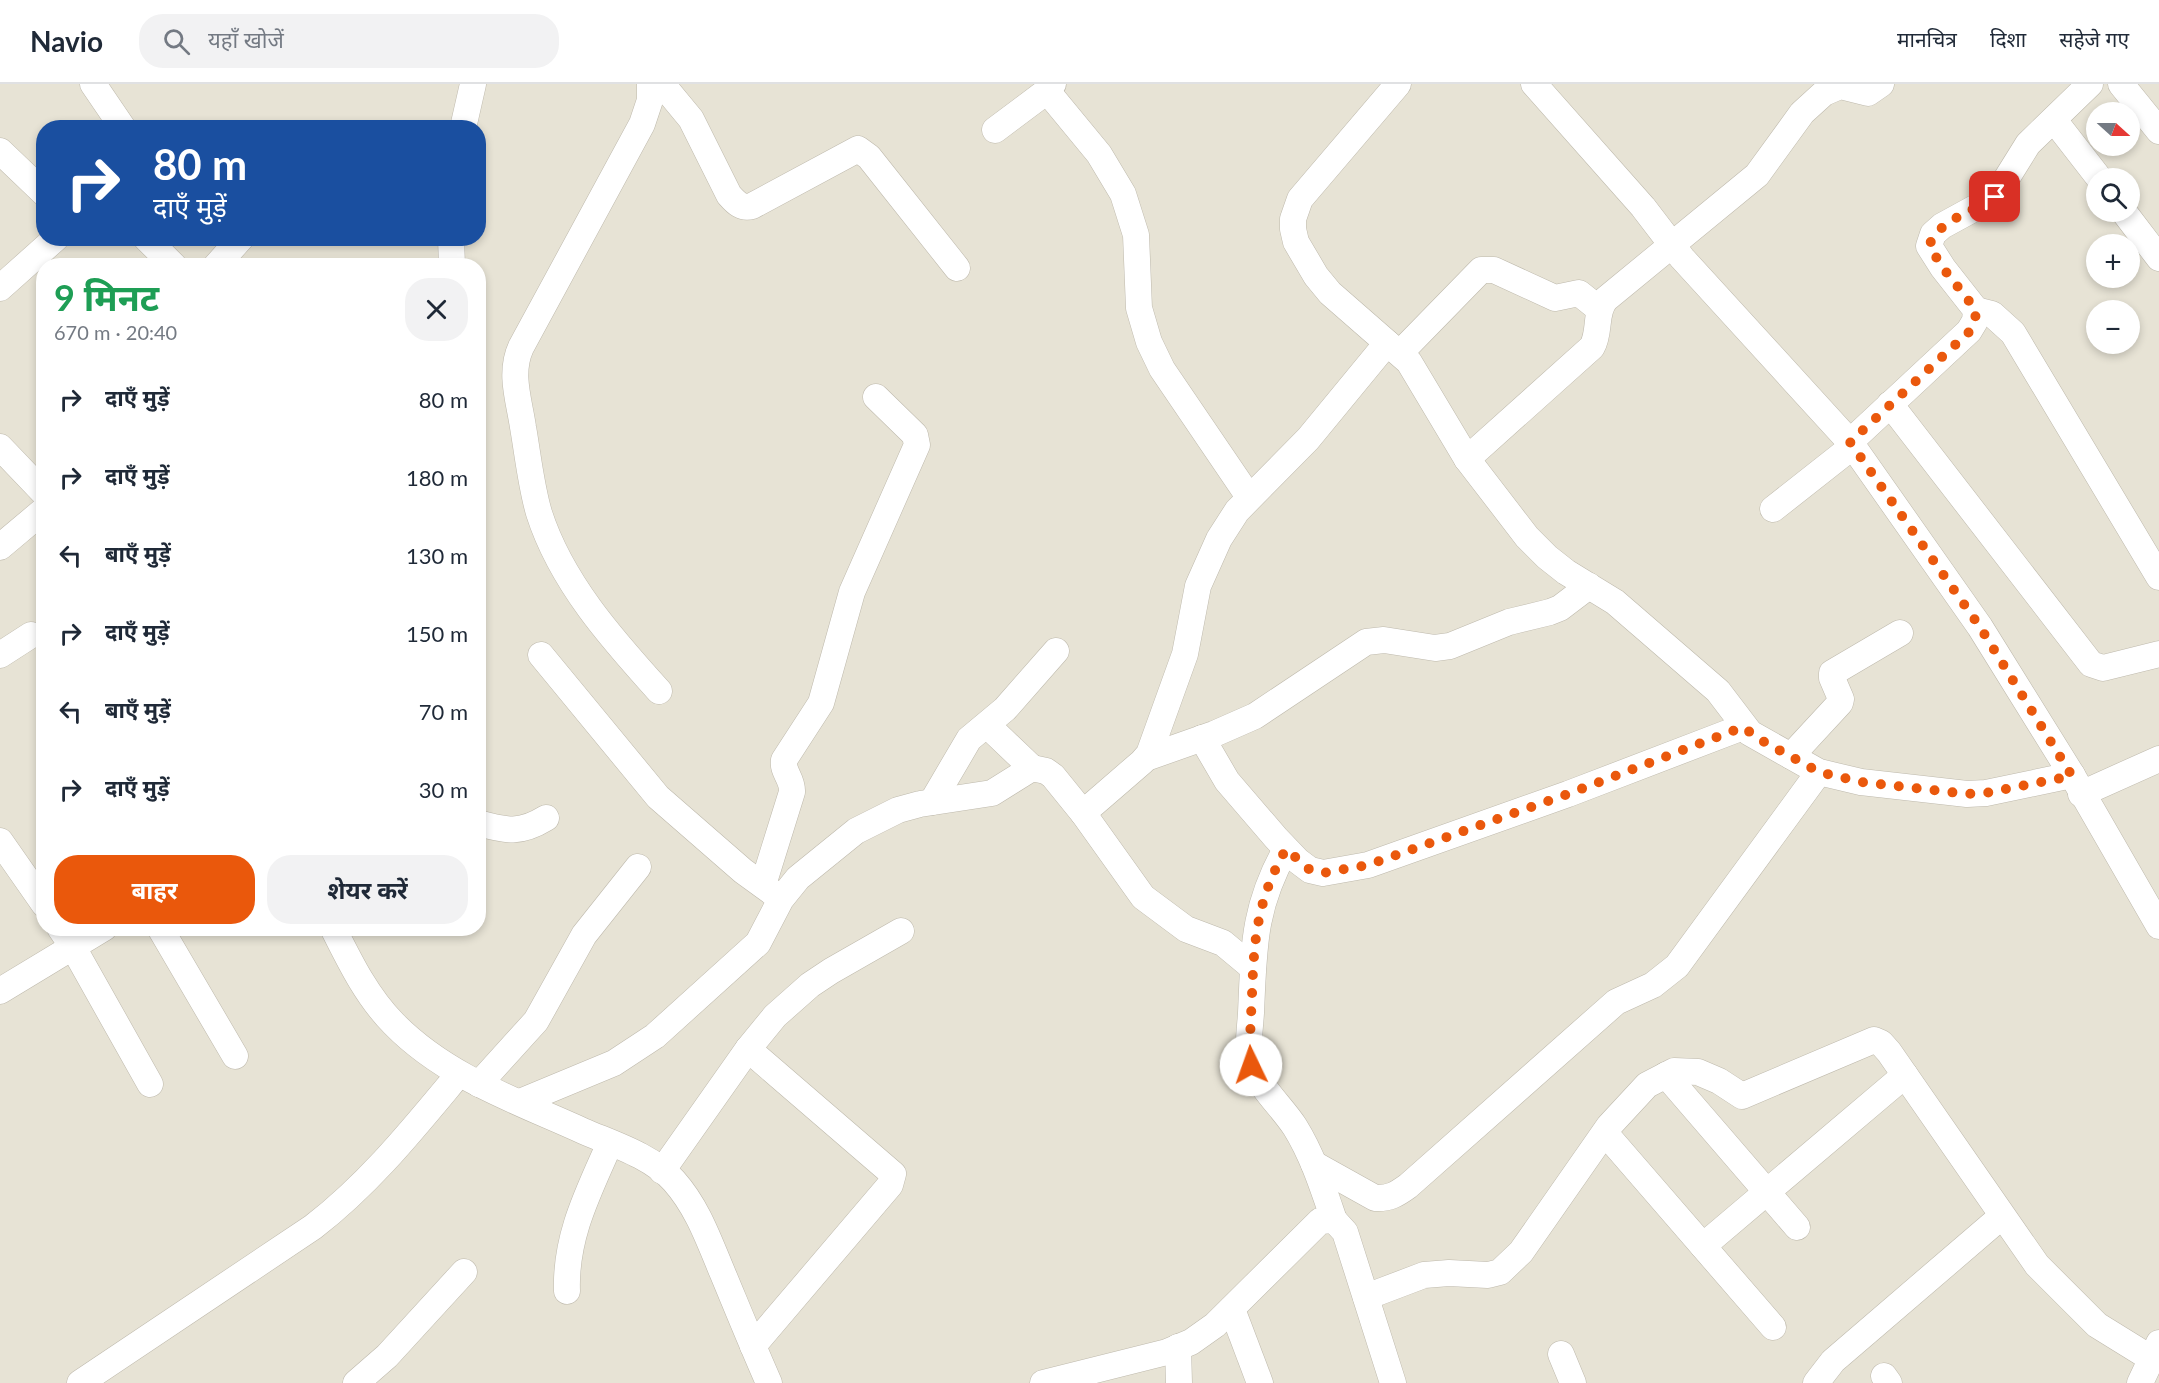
<!DOCTYPE html>
<html lang="hi">
<meta charset="utf-8">
<style>
body{margin:0;font-family:Lato,"Noto Sans Devanagari",sans-serif;background:#f2f2f3;color:#1f2937;height:100vh;display:flex;flex-direction:column;font-size:22px;white-space:nowrap}
*{box-sizing:border-box;margin:0}
p{font-size:20px;color:#747a83}
.icon{flex:none;width:33px;height:33px;fill:none;stroke:currentColor;stroke-width:2;stroke-linecap:round;stroke-linejoin:round}
.map{position:relative;flex:1;overflow:hidden}
.panel{position:absolute;left:36px;top:174px;width:450px;height:678px;display:flex;flex-direction:column;background:#fff;border-radius:24px;box-shadow:0 3px 9px #0003}
.panel>*{flex:none}
.top-card{position:absolute;left:36px;top:36px;width:450px;height:126px;border-radius:24px;box-shadow:0 3px 9px #0003;background:#1a4fa0;color:#fff;overflow:hidden}
.needle{width:39px;rotate:111deg}
.tools{position:absolute;left:2086px;top:18px;display:grid;gap:12px}
.tools a{display:grid;place-items:center;width:54px;height:54px;border-radius:50%;background:#fff;box-shadow:0 3px 9px #0003;font-size:30px}
.pin{position:absolute;display:grid;place-items:center;width:51px;height:51px;color:#fff;margin:-26px;border-radius:12px;box-shadow:0 3px 9px #0006}
.me{position:absolute;width:66px;margin:-33px;rotate:357deg;stroke-linejoin:round;filter:drop-shadow(0 0 4px #0008)}
.turn{display:flex;align-items:center;gap:21px;height:126px;padding:0 18px;font-size:27px}
.turn .icon{width:78px;height:78px;stroke-width:2.5}
.turn b{display:block;font-size:42px;line-height:51px}
.round{display:grid;place-items:center;flex:none;width:63px;height:63px;border-radius:24px;background:#f2f2f3}
.head{display:flex;align-items:center;justify-content:space-between;height:102px;padding:0 18px}
h1{font-size:36px;font-weight:700;line-height:45px;color:#1e9e55}
.action{display:flex;gap:12px;margin-top:auto;padding:12px 18px}
.action a{flex:1;height:69px;border-radius:24px;background:#ea580c;color:#fff;font-size:24px;font-weight:700;line-height:69px;text-align:center}
.action a+a{background:#f2f2f3;color:#1f2937}
ul{padding:0;list-style:none}
li{display:flex;align-items:center;gap:18px;height:78px;padding:0 18px}
li div{flex:1}
li b{display:block;font-size:22px}
li em{font-style:normal}
header{display:flex;align-items:center;gap:36px;box-sizing:border-box;height:84px;padding:0 30px;background:#fff;border-bottom:2px solid #e0e1e3}
header strong{font-size:28px}
nav{display:flex;gap:33px;margin-inline-start:auto;font-size:21px}
.search{width:420px;height:54px;background:#f2f2f3;display:flex;align-items:center;gap:15px;box-sizing:border-box;padding:0 21px;border-radius:24px;color:#747a83;font-size:22px}
.map>svg:first-child{display:block}
</style>
<header>
<strong>Navio</strong>
<div class="search"><svg class="icon" aria-label="search" viewBox="0 0 24 24"><circle cx="10" cy="10" r="6"/><path d="M15 15l6 6"/></svg>यहाँ खोजें</div>
<nav><a>मानचित्र</a><a>दिशा</a><a>सहेजे गए</a></nav>
</header>
<div class="map">
<svg width="2159" height="1299" viewBox="0 0 2159 1299">
<rect width="100%" height="100%" fill="#e7e3d5"/>
<g fill="none" stroke-linecap="round" stroke-linejoin="round">
<g stroke="#beb9ac" stroke-width="27">
<g id="minor">
<polyline points="93,0 123,44"/>
<path d="M650,0V16L642,40L521,263C509,289 519,316 523,343C528,372 531,402 539,429C561,498 612,555 659,607"/>
<path d="M662,0L691,35L729,111C736,119 742,125 752,122L858,65L869,73L957,184"/>
<polyline points="1398,0 1300,115 1293,135 1293,145 1296,158 1316,192 1330,209 1409,278 1467,375 1527,453 1547,473 1566,488 1615,518 1718,607 1750,649 1819,688 1861,698 1967,710 1986,709 2072,691"/>
<polyline points="1534,0 1643,123 1682,174 1850,358 1980,543 2072,691 2159,842"/>
<polyline points="2121,0 2159,47"/>
<polyline points="1047,7 1099,70 1123,110 1136,151 1139,224 1149,258 1162,285 1249,413"/>
<polyline points="2054,36 2099,94"/>
<polyline points="463,44 473,0"/>
<polyline points="995,46 1047,7 1053,0"/>
<polyline points="0,67 44,109"/>
<polyline points="2124,128 2159,174"/>
<polyline points="146,154 174,182"/>
<polyline points="451,154 452,182"/>
<polyline points="216,182 241,154"/>
<polyline points="0,204 56,154"/>
<polyline points="1976,226 1992,230 2013,249 2159,493"/>
<polyline points="1400,269 1481,186 1494,186 1555,214 1579,209 1599,225"/>
<polyline points="1890,320 2091,580 2103,584 2159,570"/>
<polyline points="1850,358 1969,247 1975,237 1976,226 1943,184 1929,162 1933,150 1942,142 1995,113 2028,60 2090,0"/>
<polyline points="0,363 44,409"/>
<path d="M1467,375L1592,263C1601,247 1594,228 1606,215L1757,91L1802,29L1824,9L1840,2L1868,9L1881,0"/>
<polyline points="1773,425 1853,362"/>
<polyline points="0,463 44,426"/>
<polyline points="0,571 31,551"/>
<polyline points="541,571 658,713 743,787 776,811"/>
<polyline points="987,641 1032,684"/>
<polyline points="1202,654 1227,697 1276,754 1298,777 1310,786 1323,789 1368,781 1568,710 1743,643"/>
<polyline points="1791,672 1840,619 1841,615 1832,594 1832,589 1900,549"/>
<polyline points="1146,674 1214,650 1255,632 1366,558 1384,556 1435,564 1450,562 1509,538 1550,528 1560,524 1589,502"/>
<polyline points="2081,710 2159,675"/>
<polyline points="932,718 969,655 1005,625 1056,567"/>
<polyline points="1083,729 1142,678 1149,670 1185,570 1198,502 1219,455 1237,427 1308,355 1387,259"/>
<path d="M478,739C507,747 520,750 546,734"/>
<polyline points="0,757 44,820"/>
<path d="M1286,765C1253,824 1254,863 1251,929C1250,946 1246,967 1253,983C1261,1005 1282,1023 1295,1043C1313,1072 1323,1104 1334,1136"/>
<path d="M763,801L792,708C793,695 782,688 784,676L821,619L852,508L917,361L915,351L876,313"/>
<polyline points="60,844 73,863 150,1000"/>
<polyline points="160,844 235,972"/>
<path d="M333,844C350,878 367,913 394,940C446,993 517,1017 583,1047C613,1060 652,1072 674,1097C698,1124 709,1157 723,1190C738,1226 753,1263 769,1299"/>
<polyline points="0,907 104,844"/>
<polyline points="748,965 893,1090 890,1101 753,1262"/>
<polyline points="1666,991 1797,1143"/>
<polyline points="479,1000 536,937 584,851 638,783"/>
<polyline points="520,1018 614,979 655,952 758,859 781,815 798,794 856,747 898,726 920,720 992,709 1032,684 1046,687 1053,692 1083,729 1143,813 1186,845 1223,859 1253,884"/>
<polyline points="1605,1049 1773,1243"/>
<path d="M1314,1080L1375,1114C1389,1115 1397,1110 1408,1102L1616,918L1653,901L1677,882L1819,688"/>
<polyline points="662,1087 748,965 775,932 810,901 831,887 901,847"/>
<polyline points="1703,1162 1905,991"/>
<path d="M567,1207C565,1152 589,1107 610,1059"/>
<polyline points="1366,1213 1424,1191 1449,1189 1488,1191 1500,1188 1521,1168 1609,1042 1647,1001 1674,987 1698,988 1719,997 1742,1012 1874,956 1881,959 1889,968 2037,1181 2097,1241 2152,1275"/>
<polyline points="1232,1225 1260,1299"/>
<polyline points="1178,1263 1179,1299"/>
<polyline points="1561,1270 1573,1299"/>
<polyline points="1884,1292 1889,1299"/>
<path d="M80,1299L313,1143C370,1099 413,1045 458,991"/>
<polyline points="356,1299 387,1272 464,1188"/>
<polyline points="1043,1299 1167,1268 1191,1258 1215,1241 1320,1137 1334,1136 1345,1148 1393,1299"/>
<polyline points="1816,1299 1833,1277 2002,1132"/>
<polyline points="2140,1299 2159,1259"/>
</g>
</g>
<use href="#minor" stroke="#fff" stroke-width="26"/>
</g>
<g fill="none" stroke-linecap="round" stroke-linejoin="round">
<path stroke="#ea580c" stroke-width="10" stroke-dasharray="0 18" d="M1251,981C1249,958 1251,935 1252,911C1254,854 1257,816 1286,765L1310,786L1323,789L1368,781L1568,710L1743,643L1759,655L1819,688L1861,698L1967,710L1986,709L2072,692L1980,543L1850,358L1969,248L1975,237L1976,226L1943,184L1929,162C1939,135 1972,129 1995,113"/>
</g>
</svg>
<div class="tools">
<a><svg class="needle" viewBox="-14 -14 28 28"><path d="M0-13l5 13h-10z" fill="#e53935"/><path d="M0 13l5-13h-10z" fill="#747a83"/></svg></a>
<a><svg class="icon" aria-label="search" viewBox="0 0 24 24"><circle cx="10" cy="10" r="6"/><path d="M15 15l6 6"/></svg></a>
<a>+</a>
<a>−</a>
</div>
<div class="pin" style="left:1995px;top:113px;background:#d93025"><svg class="icon" aria-label="arrive" viewBox="0 0 24 24"><path d="M6 21V4h12l-3 4 3 4H6"/></svg></div>
<svg class="me" style="left:1251px;top:981px" viewBox="-20 -20 40 40"><circle r="19" fill="#fff"/><path d="M0-13L10 11 0 6-10 11z" fill="#ea580c"/></svg>
<div class="top-card">
<div class="turn"><svg class="icon" aria-label="right" viewBox="0 0 24 24"><path d="M7 20v-9h11M14 6l5 5-5 5"/></svg><div><b>80 m</b>दाएँ मुड़ें</div></div>
</div>
<section class="panel">
<div class="head"><div><h1>9 मिनट</h1><p>670 m · 20:40</p></div><a class="round"><svg class="icon" aria-label="close" viewBox="0 0 24 24"><path d="M6 6l12 12M18 6L6 18"/></svg></a></div>
<ul>
<li><svg class="icon" aria-label="right" viewBox="0 0 24 24"><path d="M7 20v-9h11M14 6l5 5-5 5"/></svg><div><b>दाएँ मुड़ें</b></div><em>80 m</em></li>
<li><svg class="icon" aria-label="right" viewBox="0 0 24 24"><path d="M7 20v-9h11M14 6l5 5-5 5"/></svg><div><b>दाएँ मुड़ें</b></div><em>180 m</em></li>
<li><svg class="icon" aria-label="left" viewBox="0 0 24 24"><path d="M17 20v-9H6M10 6l-5 5 5 5"/></svg><div><b>बाएँ मुड़ें</b></div><em>130 m</em></li>
<li><svg class="icon" aria-label="right" viewBox="0 0 24 24"><path d="M7 20v-9h11M14 6l5 5-5 5"/></svg><div><b>दाएँ मुड़ें</b></div><em>150 m</em></li>
<li><svg class="icon" aria-label="left" viewBox="0 0 24 24"><path d="M17 20v-9H6M10 6l-5 5 5 5"/></svg><div><b>बाएँ मुड़ें</b></div><em>70 m</em></li>
<li><svg class="icon" aria-label="right" viewBox="0 0 24 24"><path d="M7 20v-9h11M14 6l5 5-5 5"/></svg><div><b>दाएँ मुड़ें</b></div><em>30 m</em></li>
</ul>
<div class="action"><a>बाहर</a><a>शेयर करें</a></div>
</section>
</div>
